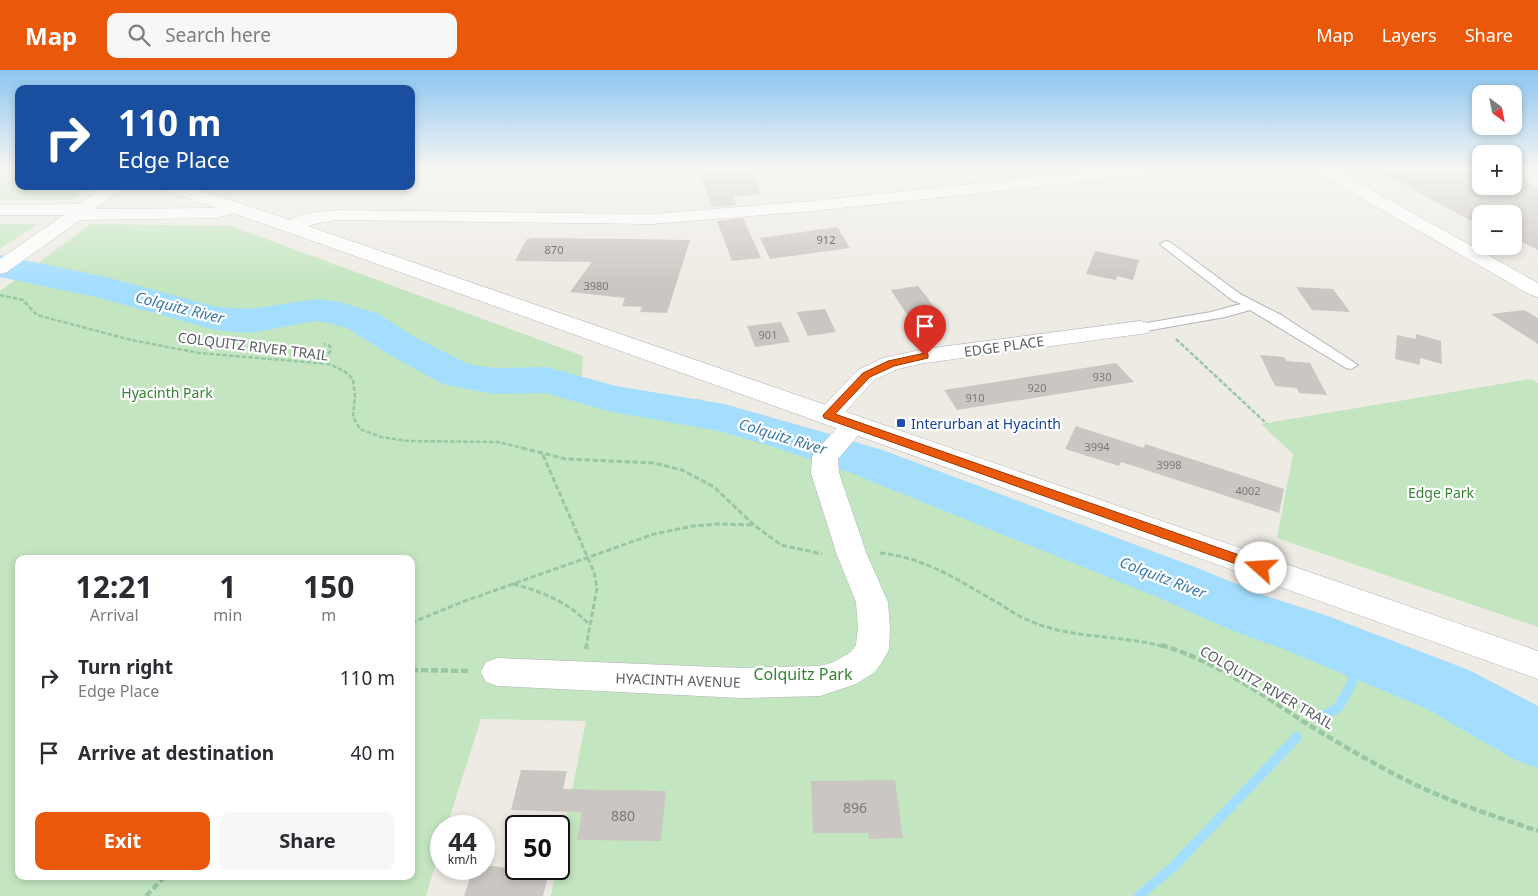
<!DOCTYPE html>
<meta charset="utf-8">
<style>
body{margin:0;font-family:"Noto Sans",sans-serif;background:#f7f7f7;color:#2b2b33;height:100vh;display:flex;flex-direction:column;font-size:19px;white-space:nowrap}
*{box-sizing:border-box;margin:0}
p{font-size:16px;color:#7c7c81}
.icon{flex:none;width:28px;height:28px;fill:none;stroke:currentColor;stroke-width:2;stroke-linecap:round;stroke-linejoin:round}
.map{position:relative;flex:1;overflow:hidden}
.sheet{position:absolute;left:15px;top:485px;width:400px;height:325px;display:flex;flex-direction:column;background:#fff;border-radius:10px;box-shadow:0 2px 8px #0003}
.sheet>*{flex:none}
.hud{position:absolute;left:15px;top:15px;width:400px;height:105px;border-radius:10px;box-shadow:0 2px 8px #0003;background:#1a4fa0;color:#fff;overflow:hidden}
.needle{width:32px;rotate:148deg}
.buttons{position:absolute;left:1472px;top:15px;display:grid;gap:10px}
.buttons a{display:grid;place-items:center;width:50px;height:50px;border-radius:10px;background:#fff;box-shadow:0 2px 8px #0003;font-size:25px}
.speed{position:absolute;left:430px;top:745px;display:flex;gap:10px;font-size:25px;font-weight:700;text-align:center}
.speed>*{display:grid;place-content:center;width:65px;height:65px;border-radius:50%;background:#fff;box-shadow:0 2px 8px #0003;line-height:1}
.speed small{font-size:12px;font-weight:400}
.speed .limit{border:2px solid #111;border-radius:8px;background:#fff;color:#111}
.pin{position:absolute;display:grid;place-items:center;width:42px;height:42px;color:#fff;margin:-51px -21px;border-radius:50% 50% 50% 0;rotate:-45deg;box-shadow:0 0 5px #0007}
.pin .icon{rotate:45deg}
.me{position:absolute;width:55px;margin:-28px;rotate:289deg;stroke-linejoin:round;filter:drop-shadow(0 0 4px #0008)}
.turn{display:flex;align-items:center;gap:18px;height:105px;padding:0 20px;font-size:22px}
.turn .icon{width:65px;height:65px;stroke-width:2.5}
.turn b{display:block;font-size:35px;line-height:42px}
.eta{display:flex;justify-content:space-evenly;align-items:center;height:85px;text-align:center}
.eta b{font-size:30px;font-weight:700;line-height:35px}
.button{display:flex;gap:10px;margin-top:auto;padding:10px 20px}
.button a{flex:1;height:58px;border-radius:10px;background:#ea580c;color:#fff;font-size:20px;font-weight:700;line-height:58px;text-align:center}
.button a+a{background:#f7f7f7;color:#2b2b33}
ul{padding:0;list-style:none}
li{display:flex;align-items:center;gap:15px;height:75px;padding:0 20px}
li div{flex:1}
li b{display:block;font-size:19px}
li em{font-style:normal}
header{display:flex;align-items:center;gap:30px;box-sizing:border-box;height:70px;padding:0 25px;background:#ea580c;color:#fff}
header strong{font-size:24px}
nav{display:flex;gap:28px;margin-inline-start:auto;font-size:18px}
.search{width:350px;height:45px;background:#f7f7f7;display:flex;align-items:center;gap:12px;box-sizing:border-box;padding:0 18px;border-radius:10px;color:#7c7c81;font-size:19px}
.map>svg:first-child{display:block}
</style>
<header>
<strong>Map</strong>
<div class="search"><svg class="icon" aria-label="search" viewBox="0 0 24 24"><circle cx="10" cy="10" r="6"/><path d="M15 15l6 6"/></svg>Search here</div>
<nav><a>Map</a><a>Layers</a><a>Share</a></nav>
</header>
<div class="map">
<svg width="1538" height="826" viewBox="0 0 1538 826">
<rect width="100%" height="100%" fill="#eeebe4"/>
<g fill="#c3e6c0" fill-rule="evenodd">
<polygon points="0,99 19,99 19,116 92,116 71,130 0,130"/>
<polygon points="0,154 37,154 0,179"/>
<path d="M91,154L231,156L583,286L581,327L700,329L1538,638V826H551L556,799H559V785L586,651L481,649L447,756H441V776L426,826H0V221ZM19,489H411V806H19Z"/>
<polygon points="1531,309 1538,313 1538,557 1277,468 1293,384 1261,354"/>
</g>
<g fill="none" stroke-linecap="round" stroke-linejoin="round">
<g stroke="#a3deff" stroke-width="10">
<polyline points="1322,646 1338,638 1352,613 1353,582"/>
<polyline points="1139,826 1173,797 1297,667"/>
</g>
<polygon fill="#a3deff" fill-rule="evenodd" points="0,185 102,206 217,237 250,239 316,229 340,232 377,243 411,265 468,294 494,298 547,297 616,316 724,334 809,358 885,381 1195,497 1269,527 1325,545 1469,600 1538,636 1538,698 1515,690 1425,638 1283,579 1231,560 1157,527 851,403 777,378 719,361 612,342 545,323 494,324 442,314 383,281 349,259 334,254 316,251 250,263 215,260 96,227 0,207"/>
</g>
<g fill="#cac6c1">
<polygon points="749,99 762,124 734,127 737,135 712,137 700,104"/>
<polygon points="1374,99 1481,99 1481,116 1514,116 1514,106 1538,118 1538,180 1514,168 1514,144 1481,144 1481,149 1470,150"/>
<polygon points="743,148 761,188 732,191 717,151"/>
<polygon points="837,157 850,178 770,189 760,168"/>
<polygon points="534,168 630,169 690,170 667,243 640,242 642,237 622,236 625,228 570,222 592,192 515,191 527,169"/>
<polygon points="1095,181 1139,190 1133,210 1117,206 1116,210 1086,204"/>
<polygon points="918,216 927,227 940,247 911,251 891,220"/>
<polygon points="1296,217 1333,219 1350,242 1312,240"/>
<polygon points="825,239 836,262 808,266 797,242"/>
<polygon points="1524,240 1538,248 1538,274 1491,244"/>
<polygon points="781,252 790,272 755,277 747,256"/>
<polygon points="1416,264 1441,271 1442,294 1420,288 1420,295 1395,289 1397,265 1416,269"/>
<polygon points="1260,285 1284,287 1286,291 1310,293 1327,325 1299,323 1297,318 1275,316"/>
<polygon points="1116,293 1134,312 957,340 944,320"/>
<polygon points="1076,356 1144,378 1145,374 1284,419 1279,443 1121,392 1119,396 1065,379"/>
<polygon points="521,700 567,701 563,719 666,721 661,771 577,770 582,742 511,740"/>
<polygon points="895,710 903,768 869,769 868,763 813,763 811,711"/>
<polygon points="484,795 516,799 550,799 543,826 464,826 473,799 484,799"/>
</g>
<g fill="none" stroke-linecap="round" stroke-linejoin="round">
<g stroke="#b1b5b9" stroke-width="2">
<polygon id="service" points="1166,171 1170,172 1240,224 1281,245 1358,295 1351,299 1346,298 1250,240 1225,247 1140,262 1135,261 1133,258 1135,255 1211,242 1241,234 1232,230 1162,176 1160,174"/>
</g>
<g stroke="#b1b5b9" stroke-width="1">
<g id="minor">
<path d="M1110,99H1166L1164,102L1158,104L813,141L652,154L337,150L313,154L292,163L285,161L283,157C293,142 321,142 337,140L652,144L813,131Z"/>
<polygon points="1314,99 1334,99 1538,213 1538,227 1531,225 1316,102"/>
<polygon points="105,116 125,116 95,139 215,138 235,132 241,133 244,137 241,141 217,148 80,150 7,202 0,204 0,189 64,145 0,145 0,135 80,134"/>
<polygon points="1140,251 1148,253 1151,258 1148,263 925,293 898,299 874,310 837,351 828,353 819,351 815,345 858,300 883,288 925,279"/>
<polygon points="854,347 863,349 867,355 838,389 839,403 867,485 888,532 890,558 889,579 884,589 875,602 856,614 820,626 741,628 498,616 486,612 481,602 486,592 498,588 741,598 820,596 834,592 851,582 856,575 858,558 856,532 837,485 811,403 812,387 816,381 845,349"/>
</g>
</g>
<g stroke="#b0b4b9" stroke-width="1">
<polygon id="secondary" points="162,116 188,116 299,153 1538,581 1538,609 285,161 164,120"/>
</g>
<polyline stroke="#99c7a3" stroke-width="2" stroke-dasharray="3 2" stroke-linecap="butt" points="11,121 19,115"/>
<g stroke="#99c7a3" stroke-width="2.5" stroke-dasharray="4.5 2" stroke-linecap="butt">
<polyline points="0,225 23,230 37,245 131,270 199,283 329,294 344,301 353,309 355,326 353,347 360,359 381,367 408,371 498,372 527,379"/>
<polyline points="1176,269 1267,354"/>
<polyline points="318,292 330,282 330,276 324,274"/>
</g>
<g stroke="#99c7a3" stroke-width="3" stroke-dasharray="5.5 2.5" stroke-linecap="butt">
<polyline points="522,378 566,389 654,393 682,400 714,417 754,455 781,475 822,484"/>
<polyline points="543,385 594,502 597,518 586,577"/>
<path d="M880,483C924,487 960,511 998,533C1008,539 1017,546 1028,550C1072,570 1120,564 1165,577"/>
<path d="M513,514C543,522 568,532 590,555"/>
<polyline points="411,553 462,532 654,464 693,456 719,454 754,455"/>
</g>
<g stroke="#99c7a3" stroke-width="4.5" stroke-dasharray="7 3" stroke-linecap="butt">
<path d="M1161,575C1212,590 1257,621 1301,650C1333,670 1367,690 1400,707C1444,730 1491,745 1538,761"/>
<polyline points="586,579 587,575"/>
<polyline points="411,600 471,601"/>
<polyline points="146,826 165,806"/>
</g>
<use href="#service" fill="#fff" fill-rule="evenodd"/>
<use href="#minor" fill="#fff" fill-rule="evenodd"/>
<use href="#secondary" fill="#fff" fill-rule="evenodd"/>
</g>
<linearGradient id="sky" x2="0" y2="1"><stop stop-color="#8cc5f1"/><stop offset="0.46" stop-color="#f7f6f3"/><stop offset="1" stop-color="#f7f6f3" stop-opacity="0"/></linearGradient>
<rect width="1538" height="215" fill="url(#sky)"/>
<polygon fill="#ea580c" stroke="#983908" points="925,283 928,284 928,288 894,296 870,307 835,344 1265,494 1267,498 1265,501 1256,501 824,348 823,345 863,303 888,291"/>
<rect fill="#1a4fb4" stroke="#fff" stroke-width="2" x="896" y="348" width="10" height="10" rx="2.5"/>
<g text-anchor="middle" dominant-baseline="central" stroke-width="4.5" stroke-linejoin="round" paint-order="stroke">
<g font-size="11" fill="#787a7b">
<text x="826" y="169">912</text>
<text x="554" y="179">870</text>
<text x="596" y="215">3980</text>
<text x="768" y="264">901</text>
<text x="1102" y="306">930</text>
<text x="1037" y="317">920</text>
<text x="975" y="327">910</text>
<text x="1097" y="376">3994</text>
<text x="1169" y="394">3998</text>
<text x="1248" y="420">4002</text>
</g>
<g font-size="14" fill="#5c6064" stroke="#fff">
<text transform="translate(253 276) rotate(7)">COLQUITZ RIVER TRAIL</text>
<text transform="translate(1004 276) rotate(-8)">EDGE PLACE</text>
<text transform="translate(678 610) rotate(2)">HYACINTH AVENUE</text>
<text transform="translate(1267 617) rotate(30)">COLQUITZ RIVER TRAIL</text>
</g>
<g font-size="14" fill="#368334" stroke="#fff">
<text x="167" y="322">Hyacinth Park</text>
<text x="1441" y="422">Edge Park</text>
</g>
<g font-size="14" fill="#164399" stroke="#fff" text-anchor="start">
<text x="911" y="353">Interurban at Hyacinth</text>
</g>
<g font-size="14" fill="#787a7b">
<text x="855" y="737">896</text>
<text x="623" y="745">880</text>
</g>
<g font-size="15" font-style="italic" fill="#3c7aa9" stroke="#fff">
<text transform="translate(180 237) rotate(14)">Colquitz River</text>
<text transform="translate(783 366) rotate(17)">Colquitz River</text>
<text transform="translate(1163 507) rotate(21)">Colquitz River</text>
</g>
<g font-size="16" fill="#368334" stroke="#fff">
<text x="803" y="604">Colquitz Park</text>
</g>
</g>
</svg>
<div class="buttons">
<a><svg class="needle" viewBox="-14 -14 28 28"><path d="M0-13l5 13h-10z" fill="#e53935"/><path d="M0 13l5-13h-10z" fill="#7c7c81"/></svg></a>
<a>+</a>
<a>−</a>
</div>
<div class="speed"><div>44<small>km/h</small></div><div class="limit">50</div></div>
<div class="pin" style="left:925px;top:286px;background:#d93025"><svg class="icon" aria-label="arrive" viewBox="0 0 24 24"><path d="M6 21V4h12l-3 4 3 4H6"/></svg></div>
<svg class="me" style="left:1261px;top:498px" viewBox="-20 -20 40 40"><circle r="19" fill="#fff"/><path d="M0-13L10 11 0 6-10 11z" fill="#ea580c"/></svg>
<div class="hud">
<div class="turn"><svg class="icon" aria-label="right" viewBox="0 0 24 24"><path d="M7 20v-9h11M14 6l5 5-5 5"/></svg><div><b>110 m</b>Edge Place</div></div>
</div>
<section class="sheet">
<div class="eta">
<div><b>12:21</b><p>Arrival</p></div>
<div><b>1</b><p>min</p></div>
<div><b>150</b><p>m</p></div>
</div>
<ul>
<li><svg class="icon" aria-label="right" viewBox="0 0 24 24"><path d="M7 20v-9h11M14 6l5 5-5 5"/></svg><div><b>Turn right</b><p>Edge Place</p></div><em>110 m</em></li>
<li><svg class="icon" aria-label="arrive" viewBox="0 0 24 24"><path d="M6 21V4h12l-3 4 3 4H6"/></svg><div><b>Arrive at destination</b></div><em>40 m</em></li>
</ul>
<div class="button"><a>Exit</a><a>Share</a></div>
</section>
</div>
